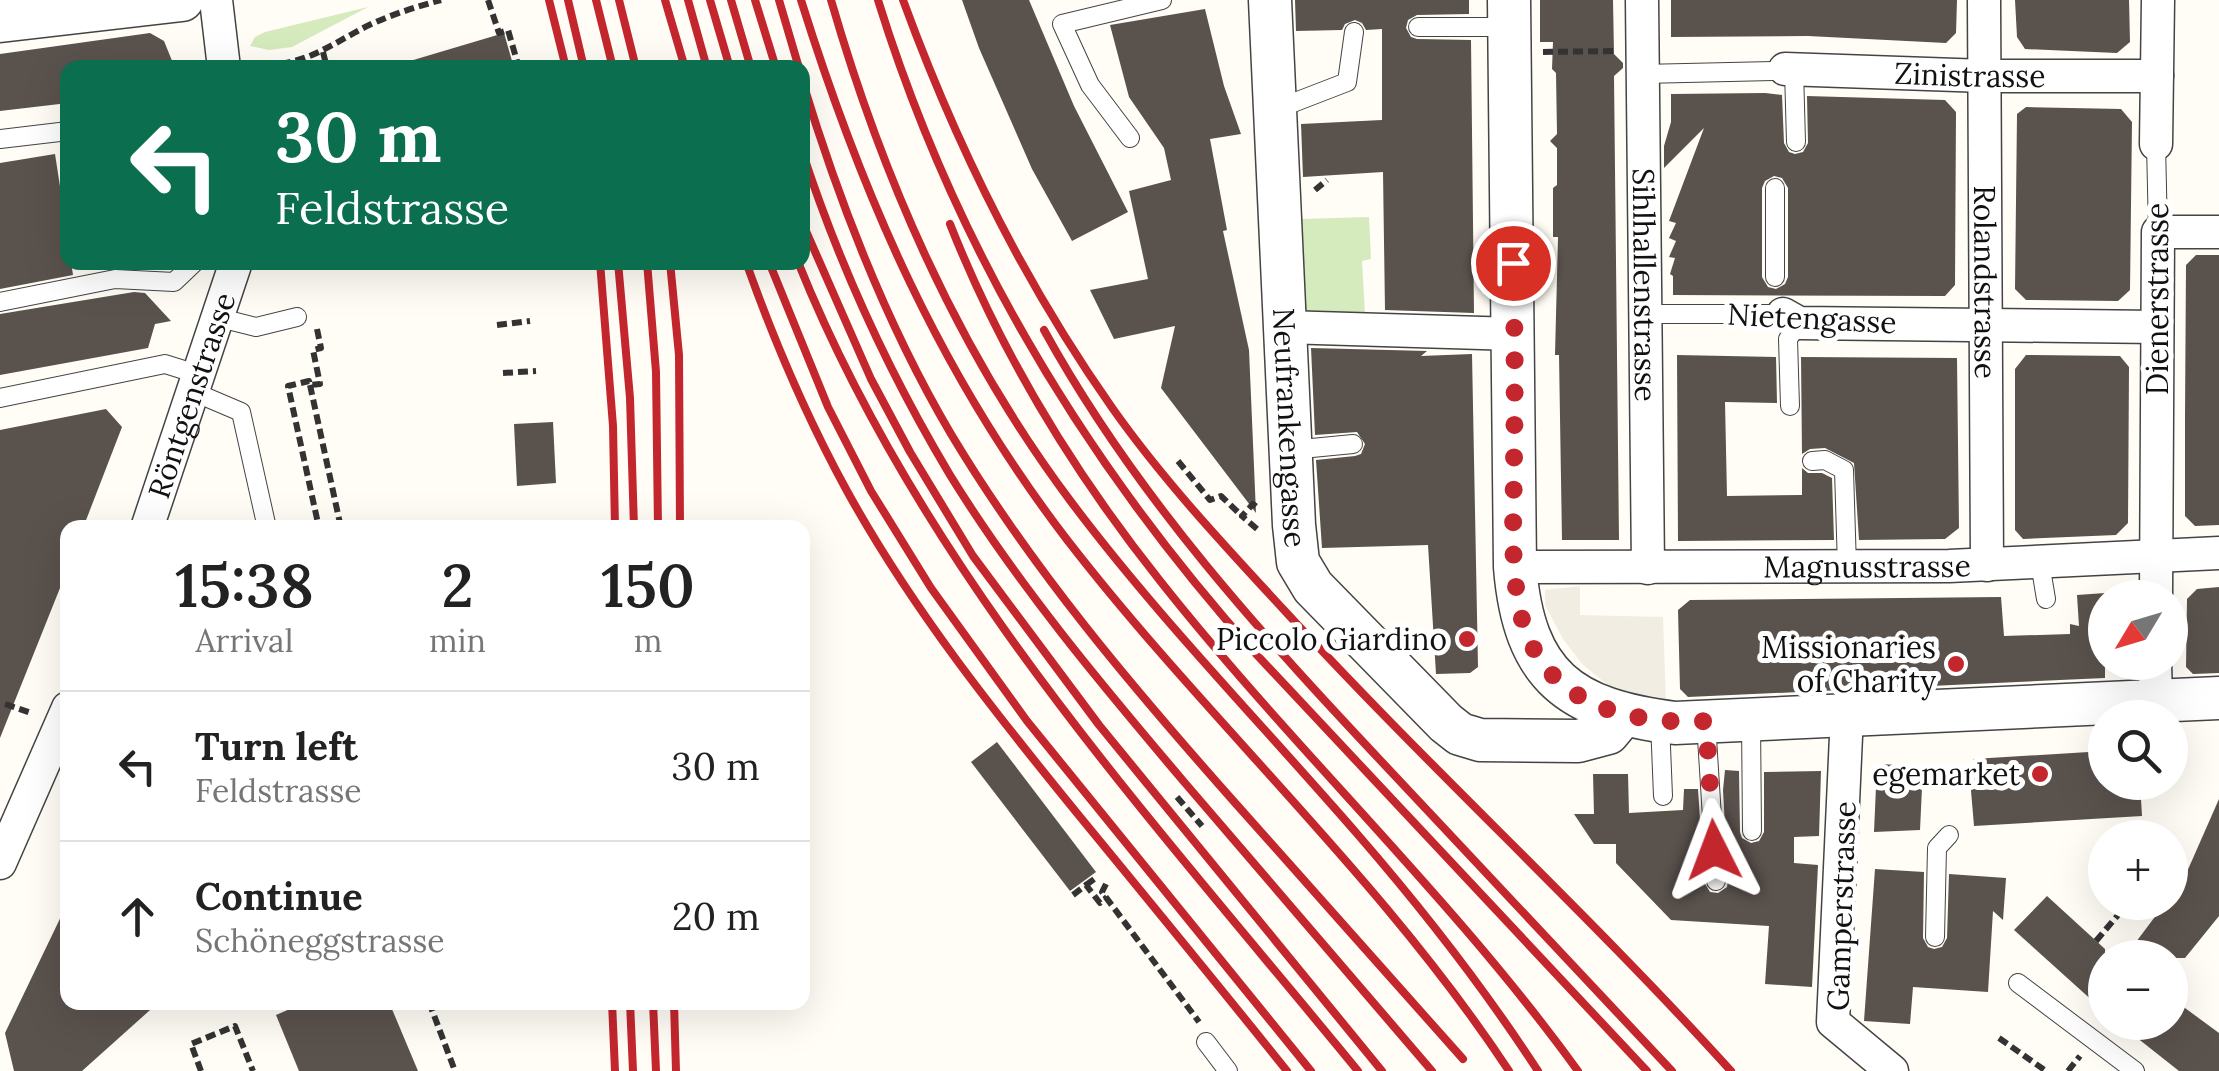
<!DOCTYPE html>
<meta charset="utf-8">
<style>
body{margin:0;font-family:Lora,serif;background:#f2f2f2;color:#222;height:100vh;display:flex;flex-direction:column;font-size:38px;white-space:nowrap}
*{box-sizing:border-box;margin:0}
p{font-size:32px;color:#767676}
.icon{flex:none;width:55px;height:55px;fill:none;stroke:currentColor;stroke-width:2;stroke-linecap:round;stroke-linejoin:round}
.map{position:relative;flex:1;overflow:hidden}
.details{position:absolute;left:60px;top:520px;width:750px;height:490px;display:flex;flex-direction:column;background:#fff;border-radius:20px;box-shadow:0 10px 40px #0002}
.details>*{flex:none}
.hud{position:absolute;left:60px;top:60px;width:750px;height:210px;border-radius:20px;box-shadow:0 10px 40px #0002;background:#0b6e4f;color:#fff;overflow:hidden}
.needle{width:65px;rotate:232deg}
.fabs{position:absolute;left:2088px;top:580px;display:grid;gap:20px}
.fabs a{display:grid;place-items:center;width:100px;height:100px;border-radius:50%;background:#fff;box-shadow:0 10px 40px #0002;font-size:50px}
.pin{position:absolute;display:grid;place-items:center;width:85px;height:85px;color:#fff;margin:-42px;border:5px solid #fff;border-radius:50%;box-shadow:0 2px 10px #0007}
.me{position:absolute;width:110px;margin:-55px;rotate:357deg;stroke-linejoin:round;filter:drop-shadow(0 0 8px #0008)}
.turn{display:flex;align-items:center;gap:35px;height:210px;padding:0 50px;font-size:45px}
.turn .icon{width:130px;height:130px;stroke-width:2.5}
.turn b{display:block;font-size:70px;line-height:85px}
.eta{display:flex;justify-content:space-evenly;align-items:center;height:170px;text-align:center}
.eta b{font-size:60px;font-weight:600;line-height:70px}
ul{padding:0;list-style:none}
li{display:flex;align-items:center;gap:30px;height:150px;padding:0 50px;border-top:2px solid #e0e0e0}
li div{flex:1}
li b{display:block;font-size:38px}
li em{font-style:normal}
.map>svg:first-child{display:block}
</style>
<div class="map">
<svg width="2219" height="1071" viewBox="0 0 2219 1071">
<rect width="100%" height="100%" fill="#fffdf5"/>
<g fill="#d5ebbd">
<polygon points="368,7 292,47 269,50 250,46 255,37 265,32"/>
<polygon points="1369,217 1371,259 1362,261 1365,314 1304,312 1301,219"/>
</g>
<polygon fill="#f1ede2" points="1580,586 1580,615 1663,617 1666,704 1642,702 1609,686 1582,664 1563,639 1545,605 1545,590"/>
<g fill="#5a524d" fill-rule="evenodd">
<polygon points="962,0 1029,0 1074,106 1128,212 1072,241 1032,169 979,48"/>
<polygon points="1295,0 1469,0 1469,14 1417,15 1408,20 1406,28 1411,37 1417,39 1471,40 1474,313 1385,310 1383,172 1303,177 1301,124 1382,120 1382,29 1366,30 1362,23 1355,20 1345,24 1342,30 1296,31"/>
<polygon points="1540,0 1613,0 1614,54 1623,63 1623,68 1614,76 1619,540 1562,540 1559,355 1555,355 1558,237 1553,237 1553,188 1557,185 1557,148 1550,141 1557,134 1556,73 1552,69 1553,42 1540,42"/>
<polygon points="1671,0 1957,0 1956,33 1946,43 1808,36 1671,37"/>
<polygon points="2015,0 2129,0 2130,42 2117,53 2025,49 2017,37"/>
<polygon points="1205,9 1224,86 1241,134 1210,139 1227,230 1223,231 1249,350 1256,513 1161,388 1175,326 1114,339 1090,290 1148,279 1129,191 1171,180 1164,148 1129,97 1110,25"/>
<polygon points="150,33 164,41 175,68 68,68 68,103 0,111 0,54"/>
<polygon points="504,33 514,68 411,68 410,61"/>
<path d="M1765,93L1782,95L1784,143L1789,152L1795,154L1803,152L1808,143L1807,96L1945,100L1956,112L1955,285L1945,296L1673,295V276L1670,274L1675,258L1669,257L1676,241L1669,238L1676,223L1669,221L1704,128L1664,168V146L1671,122V94ZM1774,176L1782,178L1788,188V277L1785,284L1776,289L1768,287L1762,277V188L1765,181Z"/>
<polygon points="2026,107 2121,109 2132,122 2130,290 2118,301 2026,300 2015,289 2017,114"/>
<polygon points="55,154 68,238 68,262 71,262 73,275 0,289 0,163"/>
<polygon points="2196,255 2219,255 2219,525 2195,526 2185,516 2185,417 2186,265"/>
<polygon points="134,292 145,293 171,321 155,324 148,348 0,375 0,314"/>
<polygon points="1311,348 1427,351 1421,356 1472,354 1478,667 1470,673 1436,674 1428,545 1322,548 1316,460 1355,456 1361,454 1365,444 1357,432 1315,435"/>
<polygon points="1677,355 1776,357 1777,403 1725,402 1727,496 1802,495 1802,468 1808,473 1822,473 1832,478 1834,540 1678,541"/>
<polygon points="2026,355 2120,356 2129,367 2128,523 2116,535 2023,539 2015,530 2015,369"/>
<polygon points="1801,357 1957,358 1959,528 1945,539 1859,540 1854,463 1825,448 1810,449 1802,454"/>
<polygon points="106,409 122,427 83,528 68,528 68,568 0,738 0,430"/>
<polygon points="553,422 556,483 517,486 514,424"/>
<polygon points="2219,587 2219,673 2193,674 2186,667 2187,599 2197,589"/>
<polygon points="2105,593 2105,678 1688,697 1680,689 1678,610 1690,600 2001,597 2004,636 2070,634 2070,624 2079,626 2077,595"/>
<polygon points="997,742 1096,872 1070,891 971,762"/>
<polygon points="2105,751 2105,782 2140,782 2142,816 1974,826 1970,779 1974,779 1973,759"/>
<polygon points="1877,764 1923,766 1920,830 1874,832"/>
<polygon points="1725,770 1739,771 1740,832 1742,838 1751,843 1759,841 1764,832 1764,772 1821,771 1819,836 1794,837 1794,863 1818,865 1812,987 1765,984 1769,926 1671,920 1616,863 1616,844 1594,844 1574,814 1594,814 1593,774 1628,774 1629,813 1683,810 1684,789 1698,789 1704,882 1710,892 1718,893 1727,887 1728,880 1723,790"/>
<polygon points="2219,799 2219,916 2185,958 2124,958 2166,902 2170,902 2170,897 2186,874"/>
<polygon points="1875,869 1924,872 1923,938 1928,947 1934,949 1942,947 1947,938 1949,874 2006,878 2003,920 1993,911 1988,992 1913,987 1910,1024 1864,1021"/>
<polygon points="2047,896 2105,949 2105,1012 2014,930"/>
<polygon points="68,902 68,1002 159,1002 82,1071 14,1071 5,1033"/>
<polygon points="2170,997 2219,1033 2219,1071 2179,1071 2117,1022 2170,1022"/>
<polygon points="306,1002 389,1002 418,1071 299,1071 276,1015"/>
</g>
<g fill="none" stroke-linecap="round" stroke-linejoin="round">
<g stroke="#444" stroke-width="20">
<g id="service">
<polyline points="1418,27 1509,27"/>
<polyline points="1794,70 1796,142"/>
<polyline points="1642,74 1773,71"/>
<polyline points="1274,101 1290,104 1347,82 1354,32"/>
<polyline points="1130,138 1090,85 1062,24 1162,0"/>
<polyline points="0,139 68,131"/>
<polyline points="2156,144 2158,232"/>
<polyline points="1775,188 1775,277"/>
<polyline points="0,302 115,279 174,282 195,262"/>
<polyline points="1647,314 1783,314"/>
<polyline points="220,318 256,327 297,317"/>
<polyline points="194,392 241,412 267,528"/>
<polyline points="0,398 165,364 200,375"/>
<polyline points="1790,406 1788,339 1799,323"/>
<polyline points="1291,450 1353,444"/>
<polyline points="1812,461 1825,460 1844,470 1847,567"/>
<polyline points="2040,563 2046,599"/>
<polyline points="1751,720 1752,831"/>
<polyline points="1660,722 1663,796"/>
<polyline points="1706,722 1716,881"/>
<polyline points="1935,937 1937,848 1949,835"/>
<polyline points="2018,983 2135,1071"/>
<polyline points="1206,1042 1228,1071"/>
</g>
</g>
<g stroke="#444" stroke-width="35">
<g id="minor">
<polyline points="216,0 224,68"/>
<path id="s1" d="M1642,0L1648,568"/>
<path id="s2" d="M1984,0L1987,565"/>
<path id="s3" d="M1785,69L1985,76H2157"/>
<polyline points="2156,144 2158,0"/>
<polyline points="1783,314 1799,323 2157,327"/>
<polyline points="1284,327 1515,334"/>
<path id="s4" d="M147,528L236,262"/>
<path id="s5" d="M1515,567L1949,566L2219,553"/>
<polyline points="2156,598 2158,232 2219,232"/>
<polyline points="2155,662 2156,701"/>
<polyline points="1847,714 1833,1022 1892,1071"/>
<polyline points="0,863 68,708"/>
</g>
</g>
<g stroke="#444" stroke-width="45">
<g id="tertiary">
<path id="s6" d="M1270,0L1294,525L1298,562L1313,587L1446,723L1460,734L1480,740L1578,741L1608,733L1623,715"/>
<path d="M1509,0L1515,567C1524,677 1570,710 1675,723L2219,698"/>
<polyline points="0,21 182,0"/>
</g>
</g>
<g stroke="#333" stroke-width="6" stroke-dasharray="10 5" stroke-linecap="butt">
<polyline points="488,0 499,33 508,30 519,68"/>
<polyline points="323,52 327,68"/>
<polyline points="1543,52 1615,51"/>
<path d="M251,67C300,64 313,56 354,33C380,18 412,8 441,0"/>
<polyline points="1315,190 1327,180"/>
<polyline points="497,325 530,321"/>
<polyline points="317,329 321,348 313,350 320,384 310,385 309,381 288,386 319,528"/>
<polyline points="503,373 536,371"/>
<polyline points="310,385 341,528"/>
<polyline points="1178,461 1210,500 1221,496 1242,516"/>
<polyline points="1257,529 1242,516 1253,504 1258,508"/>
<polyline points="5,704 31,713"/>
<polyline points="1177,797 1202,826"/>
<polyline points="2137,836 2137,838"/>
<polyline points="1106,884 1102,892 1199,1022"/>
<polyline points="1086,885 1097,877"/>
<polyline points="1073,895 1086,885 1100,903 1107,897"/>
<polyline points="2096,941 2129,902"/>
<polyline points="429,1002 455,1071"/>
<polyline points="1999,1038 2046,1071"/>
<polyline points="201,1071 191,1044 235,1026 253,1071"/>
<polyline points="2068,1071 2080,1056"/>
</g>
<use href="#service" stroke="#fff" stroke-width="18"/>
<use href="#minor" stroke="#fff" stroke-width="32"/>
<use href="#tertiary" stroke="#fff" stroke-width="42"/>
<g stroke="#c4262e" stroke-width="8">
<polyline points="549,0 566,68"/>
<polyline points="568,0 584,68"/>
<polyline points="596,0 613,68"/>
<polyline points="619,0 636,68"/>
<polyline points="665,0 685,68"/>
<polyline points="688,0 707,68"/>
<polyline points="710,0 730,68"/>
<polyline points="731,0 751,68"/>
<polyline points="755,0 776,68"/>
<polyline points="779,0 799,68"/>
<path d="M801,0C863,198 941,376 1068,541C1209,723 1382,878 1509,1071"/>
<path d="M831,0C883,180 959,353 1072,503C1160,620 1263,725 1359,836C1424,911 1484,988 1538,1071"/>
<path d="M878,0C954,245 1086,464 1256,654L1647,1071"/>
<path d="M903,0C956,145 1024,283 1113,409C1164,481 1224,545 1284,610C1429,768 1587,912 1731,1071"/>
<path d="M802,80C839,202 886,324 951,434C1032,569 1133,688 1237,805C1312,890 1388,974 1463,1059"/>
<path d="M802,151C839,264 889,373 950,475C1018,585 1101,684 1185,783C1267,879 1349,975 1432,1071"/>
<polyline points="802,222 871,379 910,452 973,556 1099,725 1382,1071"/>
<path d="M950,224C1001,353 1074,473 1161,582C1294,750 1452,897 1578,1071"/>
<polyline points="600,262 613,426 615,528"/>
<polyline points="618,262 630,398 634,528"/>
<polyline points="647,262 656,372 658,528"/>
<polyline points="670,262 679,355 680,528"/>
<path d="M746,262C774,341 807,418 847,491C912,609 996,714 1081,818C1150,902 1219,986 1287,1071"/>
<polyline points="769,262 828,407 871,491 931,588 1027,721 1311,1071"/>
<path d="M798,262C922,571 1150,817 1358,1071"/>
<path d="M1044,330C1137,499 1265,638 1396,777C1488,875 1580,973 1672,1071"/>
<polyline points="612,1002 615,1071"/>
<polyline points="630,1002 633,1071"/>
<polyline points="653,1002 656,1071"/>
<polyline points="674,1002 676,1071"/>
</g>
</g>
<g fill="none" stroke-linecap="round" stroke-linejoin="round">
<path stroke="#c4262e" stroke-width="18" stroke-dasharray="0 32.4" d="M1513,263C1515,329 1515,395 1514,461C1514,509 1510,559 1519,606C1537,701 1621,725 1706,721L1714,850"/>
</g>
<g fill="#c4262e" stroke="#fff" stroke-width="4">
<circle cx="1467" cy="639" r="10"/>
<circle cx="1956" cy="664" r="10"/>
<circle cx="2040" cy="774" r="10"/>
</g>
<g text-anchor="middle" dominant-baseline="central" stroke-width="10" stroke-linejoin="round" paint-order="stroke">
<g font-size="30" fill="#111" stroke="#fff">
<text stroke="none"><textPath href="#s3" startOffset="185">Zinistrasse</textPath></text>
<text stroke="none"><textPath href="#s2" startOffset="282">Rolandstrasse</textPath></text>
<text stroke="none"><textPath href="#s1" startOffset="285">Sihlhallenstrasse</textPath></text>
<text transform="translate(2157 299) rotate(-90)">Dienerstrasse</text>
<text transform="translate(1812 318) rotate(3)">Nietengasse</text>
<text stroke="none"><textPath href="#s4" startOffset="140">Röntgenstrasse</textPath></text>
<text stroke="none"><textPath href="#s6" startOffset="428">Neufrankengasse</textPath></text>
<text stroke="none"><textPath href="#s5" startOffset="352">Magnusstrasse</textPath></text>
<text transform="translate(1841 906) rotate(-88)">Gamperstrasse</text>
</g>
<g font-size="30" fill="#111" stroke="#fff" text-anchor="end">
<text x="1447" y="639">Piccolo Giardino</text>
<text x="1936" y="647">Missionaries<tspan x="1936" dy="34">of Charity</tspan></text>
<text x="2020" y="774">egemarket</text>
</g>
</g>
</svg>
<div class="fabs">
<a><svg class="needle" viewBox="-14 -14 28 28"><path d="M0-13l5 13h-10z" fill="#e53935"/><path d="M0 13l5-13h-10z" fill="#767676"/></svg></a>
<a><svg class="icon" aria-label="search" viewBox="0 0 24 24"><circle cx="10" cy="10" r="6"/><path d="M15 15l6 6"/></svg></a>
<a>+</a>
<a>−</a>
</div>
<div class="pin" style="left:1513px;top:263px;background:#d93025"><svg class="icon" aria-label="arrive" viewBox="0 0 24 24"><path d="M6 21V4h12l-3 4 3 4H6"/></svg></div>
<svg class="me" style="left:1714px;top:850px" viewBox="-20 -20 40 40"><path d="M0-17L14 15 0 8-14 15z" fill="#c4262e" stroke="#fff" stroke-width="4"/></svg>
<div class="hud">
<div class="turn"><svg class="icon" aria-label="left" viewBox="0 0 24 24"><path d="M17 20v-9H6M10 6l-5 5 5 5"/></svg><div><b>30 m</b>Feldstrasse</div></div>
</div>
<section class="details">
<div class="eta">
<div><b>15:38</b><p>Arrival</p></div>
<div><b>2</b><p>min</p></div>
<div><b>150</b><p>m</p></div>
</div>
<ul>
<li><svg class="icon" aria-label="left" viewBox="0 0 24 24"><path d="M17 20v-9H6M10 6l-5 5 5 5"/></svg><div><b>Turn left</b><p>Feldstrasse</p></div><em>30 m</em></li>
<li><svg class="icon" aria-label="ahead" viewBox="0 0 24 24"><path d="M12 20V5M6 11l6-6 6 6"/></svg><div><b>Continue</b><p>Schöneggstrasse</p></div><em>20 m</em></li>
</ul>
</section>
</div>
